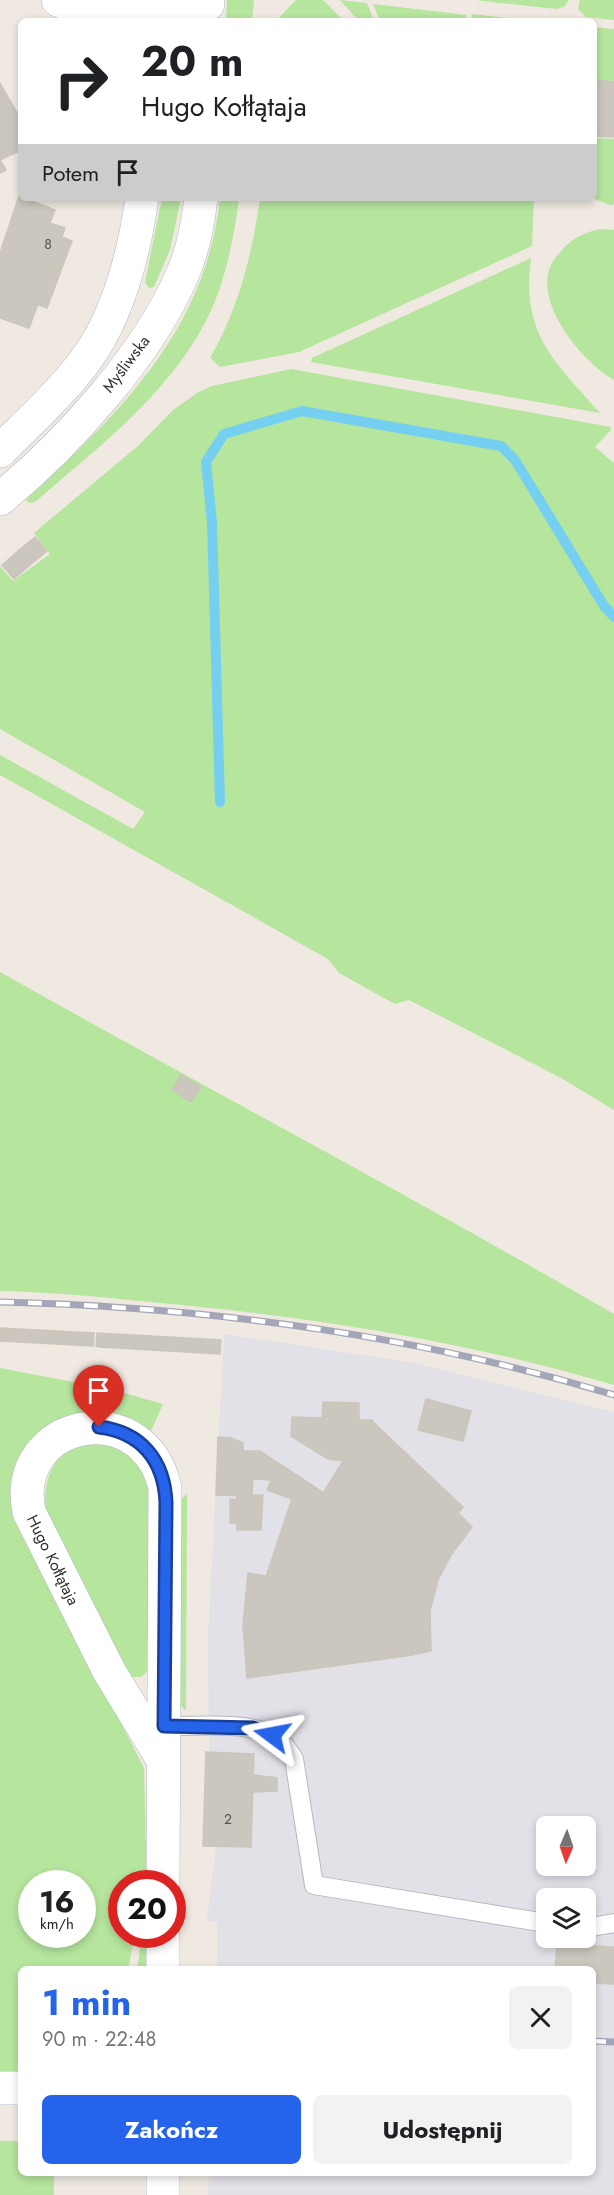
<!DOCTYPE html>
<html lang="pl">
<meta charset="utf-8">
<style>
body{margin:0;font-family:Jost,sans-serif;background:#f2f2f2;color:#202124;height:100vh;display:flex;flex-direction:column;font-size:22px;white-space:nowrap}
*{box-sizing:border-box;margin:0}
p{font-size:20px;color:#757577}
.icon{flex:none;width:33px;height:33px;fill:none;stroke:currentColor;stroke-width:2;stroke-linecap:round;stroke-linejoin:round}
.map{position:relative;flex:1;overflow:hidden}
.panel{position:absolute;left:18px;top:1966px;width:578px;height:210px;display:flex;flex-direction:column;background:#fff;border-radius:9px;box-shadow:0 3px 9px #0003}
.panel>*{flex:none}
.banner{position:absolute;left:18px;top:18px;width:579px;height:183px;border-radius:9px;box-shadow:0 3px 9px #0003;background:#fff;color:#202124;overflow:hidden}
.needle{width:39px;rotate:182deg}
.fabs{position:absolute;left:536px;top:1816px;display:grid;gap:12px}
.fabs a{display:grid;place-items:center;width:60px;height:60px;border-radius:9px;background:#fff;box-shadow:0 3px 9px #0003;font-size:30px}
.speed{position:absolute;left:18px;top:1870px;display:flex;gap:12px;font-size:30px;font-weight:700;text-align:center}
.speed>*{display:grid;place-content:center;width:78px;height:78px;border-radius:50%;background:#fff;box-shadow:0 3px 9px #0003;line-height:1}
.speed small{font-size:15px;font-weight:400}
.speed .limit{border:9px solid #d22;background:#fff;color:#111}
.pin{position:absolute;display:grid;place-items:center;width:51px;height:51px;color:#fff;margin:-62px -26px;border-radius:50% 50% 50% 0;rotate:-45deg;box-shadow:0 0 6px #0007}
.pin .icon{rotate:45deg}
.me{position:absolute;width:66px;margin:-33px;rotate:283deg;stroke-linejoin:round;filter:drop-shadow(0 0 4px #0008)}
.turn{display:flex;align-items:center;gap:21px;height:126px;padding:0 24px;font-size:27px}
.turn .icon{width:78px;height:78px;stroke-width:2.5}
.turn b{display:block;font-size:42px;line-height:51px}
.then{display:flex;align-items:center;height:57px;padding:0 24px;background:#0003;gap:12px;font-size:22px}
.round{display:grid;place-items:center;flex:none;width:63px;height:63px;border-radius:9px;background:#f2f2f2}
.summary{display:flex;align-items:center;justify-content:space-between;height:102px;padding:0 24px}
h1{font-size:36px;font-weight:700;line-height:45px;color:#2563eb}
.action{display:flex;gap:12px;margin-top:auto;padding:12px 24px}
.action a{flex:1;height:69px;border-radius:9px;background:#2563eb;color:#fff;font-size:24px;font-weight:700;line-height:69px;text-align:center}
.action a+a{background:#f2f2f2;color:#202124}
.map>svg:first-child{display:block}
</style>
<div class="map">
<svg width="614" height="2195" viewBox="0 0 614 2195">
<rect width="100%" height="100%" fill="#efe9e1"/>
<path fill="#e3e1e8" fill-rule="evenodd" d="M224,1334L409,1362L614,1412V2195H208L209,2174H592V1970L217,1969V1922L207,1920L216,1847L203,1846L206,1752H209L208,1636ZM546,1827H585V1866H546ZM546,1899H585V1938H546Z"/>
<g fill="#b6e59e" fill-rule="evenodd">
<polygon points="227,0 254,0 252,21 226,21"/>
<polygon points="296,0 323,0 344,21 276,21"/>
<polygon points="340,0 367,3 374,21 359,21"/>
<polygon points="475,0 569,0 564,7 556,9"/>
<polygon points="580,0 614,0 614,20 586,17 578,9"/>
<polygon points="373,4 466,15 466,21 380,21"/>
<polygon points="472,14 535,21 472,21"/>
<polygon points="594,27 614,29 614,81 594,80"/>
<polygon points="594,138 614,139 614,203 612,206 592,198 594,198"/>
<polygon points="162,198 181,198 170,250 154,287 149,288 145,282"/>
<path d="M220,198H239C234,239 225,284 206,321C167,396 97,448 35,502L29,503L26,500C119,413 206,331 220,198Z"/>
<path d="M260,198H534L532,246L299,352L220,367L210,358C239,308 252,255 260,198Z"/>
<path d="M602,229L614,230V380C583,363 533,303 551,265C553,260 558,255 562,250C572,238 587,231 602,229Z"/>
<path d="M531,258C521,334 553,360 600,413L311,362L312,358Z"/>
<polygon points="291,369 611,427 610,431 595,447 614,463 614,1110 563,1079 409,1000 395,1004 339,973 328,959 0,775 0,755 133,829 145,812 0,729 0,566 13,581 50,554 34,533 139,445 173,410 197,393 212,386"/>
<path d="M0,972C204,1087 411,1196 614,1314V1385C462,1340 307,1316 150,1302C100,1297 50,1292 0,1291Z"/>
<path d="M0,1368L110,1389L163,1404L150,1433L69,1418L22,1531L144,1768L147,1884H122V1935H135L128,1969L21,1970V2073L0,2072ZM32,1884H82V1935H32Z"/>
<path d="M117,1443L150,1479L149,1670L141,1677H132L121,1665L46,1511C42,1488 51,1452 79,1445C91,1443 105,1444 117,1443Z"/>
<polygon points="187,1494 186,1711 178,1702 179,1501"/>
<polygon points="148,1940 148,1969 137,1970 141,1941"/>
<polygon points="0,2141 21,2141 21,2174 54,2174 54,2195 0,2195"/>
</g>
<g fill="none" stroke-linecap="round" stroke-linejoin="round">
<polyline stroke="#75cff0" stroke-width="10" points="220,802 212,522 206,462 224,434 302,411 501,446 515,460 604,606 614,617"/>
</g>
<g fill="#cbc7bf" stroke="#cbc5ba" stroke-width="1.5">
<polygon points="594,80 614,82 614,137 594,136"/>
<polygon points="0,83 17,113 0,121"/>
<polygon points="17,113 21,121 21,150 0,160 6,170 0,173 0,121"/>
<polygon points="19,196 55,210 50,223 65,228 62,237 72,241 60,273 0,253"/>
<polygon points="0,253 60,273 47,308 0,290"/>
<polygon points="0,290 38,304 29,328 0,318"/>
<polygon points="35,537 47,551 30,565 18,551"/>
<polygon points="18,551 30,565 14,579 2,565"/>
<polygon points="181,1075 201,1087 191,1102 172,1090"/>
<polygon points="0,1328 94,1333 93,1346 0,1341"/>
<polygon points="97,1333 221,1340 220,1354 99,1347 96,1346"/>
<polygon points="426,1399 471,1411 463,1441 418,1430"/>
<polygon points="323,1402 359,1403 359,1420 372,1420 375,1424 343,1461 328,1459 291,1436 292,1417 322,1418"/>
<polygon points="375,1424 463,1507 433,1543 416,1577 409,1613 412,1655 247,1678 243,1626 248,1573 292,1581 303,1539 320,1498 343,1461"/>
<polygon points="218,1437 231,1438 243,1443 243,1451 260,1451 324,1493 303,1539 292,1581 266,1577 292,1499 267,1490 271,1480 253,1479 252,1496 216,1495"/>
<polygon points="263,1495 261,1530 237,1530 237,1523 230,1523 230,1499 237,1500 237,1496"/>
<polygon points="458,1513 472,1527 451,1555 438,1580 430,1611 431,1651 412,1655 409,1613 416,1577 433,1543"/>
<polygon points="206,1752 254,1754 251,1847 203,1846"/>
<polygon points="253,1775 277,1778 277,1791 253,1792"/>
<polygon points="557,1944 614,1947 614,1984 592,1983 592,1970 555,1970"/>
</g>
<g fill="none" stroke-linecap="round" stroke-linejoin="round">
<g stroke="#b4b7c1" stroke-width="20">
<g id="lane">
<path d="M164,1726C193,1727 247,1721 272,1735C282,1740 288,1750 294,1759L314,1885L546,1923"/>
<polyline points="585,1928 614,1923"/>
</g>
</g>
<g stroke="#b4b7c1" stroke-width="34">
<g id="street">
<polyline points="58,0 72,6 141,6"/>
<path d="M163,1884L165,1488C144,1392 10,1419 29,1512L109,1671L163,1760"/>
<polyline points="163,1970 163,1935"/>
<polyline points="0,2088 21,2088"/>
<polyline points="163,2174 163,2195"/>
</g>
</g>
<g stroke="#b4b7c1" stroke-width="34">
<g id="secondary">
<polyline points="141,6 208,4"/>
<path d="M0,451C29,422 60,394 85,361C119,315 134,254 142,198"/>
<path d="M0,499C67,444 149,354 183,273C193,250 198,224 201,198"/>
</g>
</g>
<use href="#lane" stroke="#fff" stroke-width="18"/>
<use href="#street" stroke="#fff" stroke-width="33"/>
<use href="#secondary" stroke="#fff" stroke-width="33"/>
<g stroke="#a3a6b8" stroke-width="7">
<g id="rail">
<path d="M0,1302C207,1307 416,1335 614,1395"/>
<polyline points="592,2041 614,2042"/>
</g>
</g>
<use href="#rail" stroke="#fff" stroke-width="4.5" stroke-dasharray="14" stroke-linecap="butt"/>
</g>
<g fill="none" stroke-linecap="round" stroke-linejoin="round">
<g stroke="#184099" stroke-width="15">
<path id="route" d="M99,1427C141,1432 164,1460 166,1502L164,1726L253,1728L272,1735"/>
</g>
<use href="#route" stroke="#2563eb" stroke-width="10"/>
</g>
<g text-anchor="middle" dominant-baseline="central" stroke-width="4.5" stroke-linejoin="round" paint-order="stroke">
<g font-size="14" fill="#555452">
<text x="48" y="244">8</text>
<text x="228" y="1819">2</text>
</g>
<g font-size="16" fill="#2e2e2e" stroke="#fff">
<text transform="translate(126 364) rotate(-53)">Myśliwska</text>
<text transform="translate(53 1560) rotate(64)">Hugo Kołłątaja</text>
</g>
</g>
</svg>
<div class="fabs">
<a><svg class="needle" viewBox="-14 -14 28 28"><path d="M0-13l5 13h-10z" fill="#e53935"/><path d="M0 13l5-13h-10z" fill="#757577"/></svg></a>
<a><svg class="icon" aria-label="layers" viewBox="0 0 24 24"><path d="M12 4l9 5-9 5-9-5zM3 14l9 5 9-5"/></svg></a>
</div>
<div class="speed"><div>16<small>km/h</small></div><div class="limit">20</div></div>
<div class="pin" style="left:99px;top:1427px;background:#d93025"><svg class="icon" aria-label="arrive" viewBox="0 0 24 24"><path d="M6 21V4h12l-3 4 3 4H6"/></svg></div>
<svg class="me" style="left:272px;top:1735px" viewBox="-20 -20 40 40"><path d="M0-17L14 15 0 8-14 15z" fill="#2563eb" stroke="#fff" stroke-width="4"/></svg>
<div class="banner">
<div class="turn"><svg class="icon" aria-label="right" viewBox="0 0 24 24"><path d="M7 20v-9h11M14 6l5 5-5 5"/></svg><div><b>20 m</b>Hugo Kołłątaja</div></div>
<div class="then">Potem<svg class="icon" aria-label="arrive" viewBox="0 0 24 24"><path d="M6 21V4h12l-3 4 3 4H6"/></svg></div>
</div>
<section class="panel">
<div class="summary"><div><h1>1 min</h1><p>90 m · 22:48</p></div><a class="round"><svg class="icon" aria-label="close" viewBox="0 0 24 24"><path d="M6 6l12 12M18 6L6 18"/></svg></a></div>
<div class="action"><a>Zakończ</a><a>Udostępnij</a></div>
</section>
</div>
